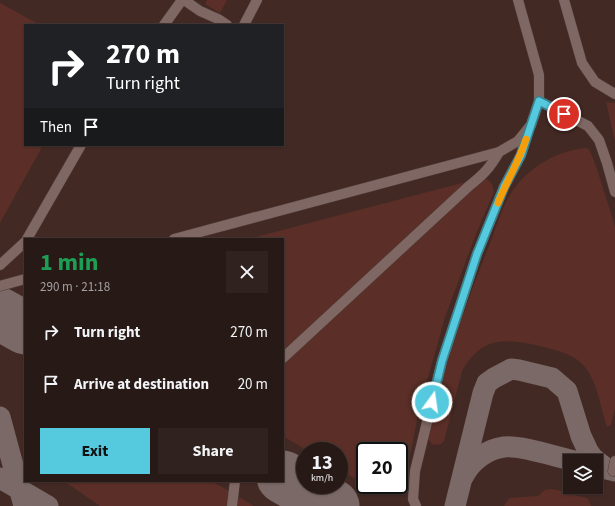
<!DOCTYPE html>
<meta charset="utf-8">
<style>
body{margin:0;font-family:"Source Sans 3",sans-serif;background:#2f221f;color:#f1f3f6;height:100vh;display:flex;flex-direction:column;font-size:15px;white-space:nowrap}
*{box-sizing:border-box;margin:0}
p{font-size:13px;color:#a4a0a1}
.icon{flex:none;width:22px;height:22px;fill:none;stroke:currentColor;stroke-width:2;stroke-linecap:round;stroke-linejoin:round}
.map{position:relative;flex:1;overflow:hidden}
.sheet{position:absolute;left:24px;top:238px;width:260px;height:244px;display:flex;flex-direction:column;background:#271916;border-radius:0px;box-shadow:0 1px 3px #0004,0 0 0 1px #433835}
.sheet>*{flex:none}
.hud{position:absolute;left:24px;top:24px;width:260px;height:122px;border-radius:0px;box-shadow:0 1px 3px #0004,0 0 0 1px #433835;background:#202124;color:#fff;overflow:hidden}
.buttons{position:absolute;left:563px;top:454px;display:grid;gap:8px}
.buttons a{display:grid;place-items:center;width:40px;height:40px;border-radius:0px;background:#271916;box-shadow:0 1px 3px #0004,0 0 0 1px #433835;font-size:20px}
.speed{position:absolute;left:296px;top:442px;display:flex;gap:8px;font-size:20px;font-weight:700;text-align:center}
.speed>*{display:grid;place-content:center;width:52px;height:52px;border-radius:50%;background:#271916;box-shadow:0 1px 3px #0004,0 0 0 1px #433835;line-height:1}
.speed small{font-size:10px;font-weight:400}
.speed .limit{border:2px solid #111;border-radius:6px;background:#fff;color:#111}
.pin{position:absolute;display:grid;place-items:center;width:34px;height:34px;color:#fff;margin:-17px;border:2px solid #fff;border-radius:50%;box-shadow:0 1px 4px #0007}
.me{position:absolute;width:44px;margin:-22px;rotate:14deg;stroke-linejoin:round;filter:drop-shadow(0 0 3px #0008)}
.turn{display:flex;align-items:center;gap:14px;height:84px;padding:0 16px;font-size:18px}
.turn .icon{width:52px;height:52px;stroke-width:2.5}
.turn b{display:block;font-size:28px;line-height:34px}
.then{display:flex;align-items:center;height:38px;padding:0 16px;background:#0003;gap:8px;font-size:15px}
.round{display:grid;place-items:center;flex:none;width:42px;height:42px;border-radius:0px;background:#2f221f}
.head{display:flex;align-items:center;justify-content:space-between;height:68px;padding:0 16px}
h1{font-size:24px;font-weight:700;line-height:30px;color:#1e9e55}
.cta{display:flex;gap:8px;margin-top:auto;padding:8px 16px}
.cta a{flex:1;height:46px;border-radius:0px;background:#55cadf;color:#111;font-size:16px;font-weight:700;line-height:46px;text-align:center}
.cta a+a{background:#2f221f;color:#f1f3f6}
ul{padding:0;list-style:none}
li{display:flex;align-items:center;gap:12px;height:52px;padding:0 16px}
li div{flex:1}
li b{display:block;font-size:15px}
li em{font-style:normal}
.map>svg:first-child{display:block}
</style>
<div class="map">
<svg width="615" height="506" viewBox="0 0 615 506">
<rect width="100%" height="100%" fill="#34211d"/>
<path fill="#432924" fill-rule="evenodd" d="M0,0H615V506H0ZM25,25H283V145H25ZM25,239H283V481H25ZM305,451H339V485H305ZM365,451H399V485H365ZM570,461H596V487H570Z"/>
<g fill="#5b2f27">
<polygon points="207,0 227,0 220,13 205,4"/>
<polygon points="0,3 40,25 25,25 25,145 43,145 0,223"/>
<polygon points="606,102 615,103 615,141"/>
<path d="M587,148L590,151L597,169L615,226V408L611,425L607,427C601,409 597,381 585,367C574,354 559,351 544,347C508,339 483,334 462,371L444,441L441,444L433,445L428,439C441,374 464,308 489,246C497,226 503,202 517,185C534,164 560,150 587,148Z"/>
<polygon points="481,178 487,179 492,184 494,192 478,229 445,317 419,410 406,475 399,478 399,451 365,451 365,482 357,480 339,469 339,451 308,451 283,436 283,239 248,239"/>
<polygon points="64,481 211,481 231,492 228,506 100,506"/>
<polygon points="551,489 557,490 586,498 588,499 591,506 504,506 509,498 538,496 545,490"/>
<polygon points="239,497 254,506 237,506"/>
</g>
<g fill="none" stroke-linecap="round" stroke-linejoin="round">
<g stroke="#7a6966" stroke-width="21">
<polyline points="0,417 24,506"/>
<path d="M463,477C471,461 487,449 504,447C521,445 556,457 574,461"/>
<polyline points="0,478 48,506"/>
<polyline points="455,506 483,393 487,383 494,378 511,369 519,370 552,378 567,391 581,436 588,451 593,458 607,469 615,471"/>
</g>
<g stroke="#7a6966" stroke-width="53">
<polyline points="0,314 25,328"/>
<polyline points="283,477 333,506"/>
</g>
<g stroke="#4d3d3a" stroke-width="11">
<g id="minor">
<polyline points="184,0 200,11 218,19 227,25"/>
<polyline points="564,0 582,63 595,82 615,94"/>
<polyline points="164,25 182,0"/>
<polyline points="244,25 257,0"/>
<polyline points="539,101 588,126 599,140 607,163 615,192"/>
<polyline points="27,239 81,145"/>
<polyline points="174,239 499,152 518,141 531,125 539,101 539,75 518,0"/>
<polyline points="0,265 25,242"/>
<polyline points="0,286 25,279"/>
<path d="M283,358L469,186C483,175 490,168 499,152"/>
<polyline points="613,471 615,461"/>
<polyline points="232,506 235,481"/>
<polyline points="416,506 413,499 415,471 442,361 477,254 504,187 521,155 528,132"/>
</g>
</g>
<use href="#minor" stroke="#7f6763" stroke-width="10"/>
</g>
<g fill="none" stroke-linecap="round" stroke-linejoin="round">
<g stroke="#378391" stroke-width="10">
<polyline id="route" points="432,402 442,361 477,254 504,187 521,155 539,101 564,114"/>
</g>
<use href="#route" stroke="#55cadf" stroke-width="7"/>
<path stroke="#f59e0b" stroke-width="7" d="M498,203C507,181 519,161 526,139"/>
</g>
</svg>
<div class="buttons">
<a><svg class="icon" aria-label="layers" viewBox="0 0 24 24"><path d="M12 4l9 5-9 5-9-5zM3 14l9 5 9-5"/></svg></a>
</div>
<div class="speed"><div>13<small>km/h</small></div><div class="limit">20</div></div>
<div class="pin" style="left:564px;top:114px;background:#d93025"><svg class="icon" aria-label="arrive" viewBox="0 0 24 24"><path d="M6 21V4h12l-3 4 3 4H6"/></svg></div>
<svg class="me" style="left:432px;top:402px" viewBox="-20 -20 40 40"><circle r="17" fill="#55cadf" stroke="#fff" stroke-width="3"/><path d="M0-11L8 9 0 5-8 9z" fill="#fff"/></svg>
<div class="hud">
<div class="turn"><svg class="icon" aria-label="right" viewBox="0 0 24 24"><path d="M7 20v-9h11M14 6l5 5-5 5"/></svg><div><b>270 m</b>Turn right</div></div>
<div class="then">Then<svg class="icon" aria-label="arrive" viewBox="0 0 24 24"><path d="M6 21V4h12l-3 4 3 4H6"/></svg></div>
</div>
<section class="sheet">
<div class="head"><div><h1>1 min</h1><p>290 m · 21:18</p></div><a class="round"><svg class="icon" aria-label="close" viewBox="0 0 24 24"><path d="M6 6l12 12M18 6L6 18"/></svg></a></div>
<ul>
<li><svg class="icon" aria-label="right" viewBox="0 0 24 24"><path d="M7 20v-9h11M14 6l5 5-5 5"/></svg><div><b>Turn right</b></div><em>270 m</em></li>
<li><svg class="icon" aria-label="arrive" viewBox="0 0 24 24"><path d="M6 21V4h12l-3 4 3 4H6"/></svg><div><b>Arrive at destination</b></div><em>20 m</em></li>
</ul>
<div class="cta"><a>Exit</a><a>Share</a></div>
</section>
</div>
